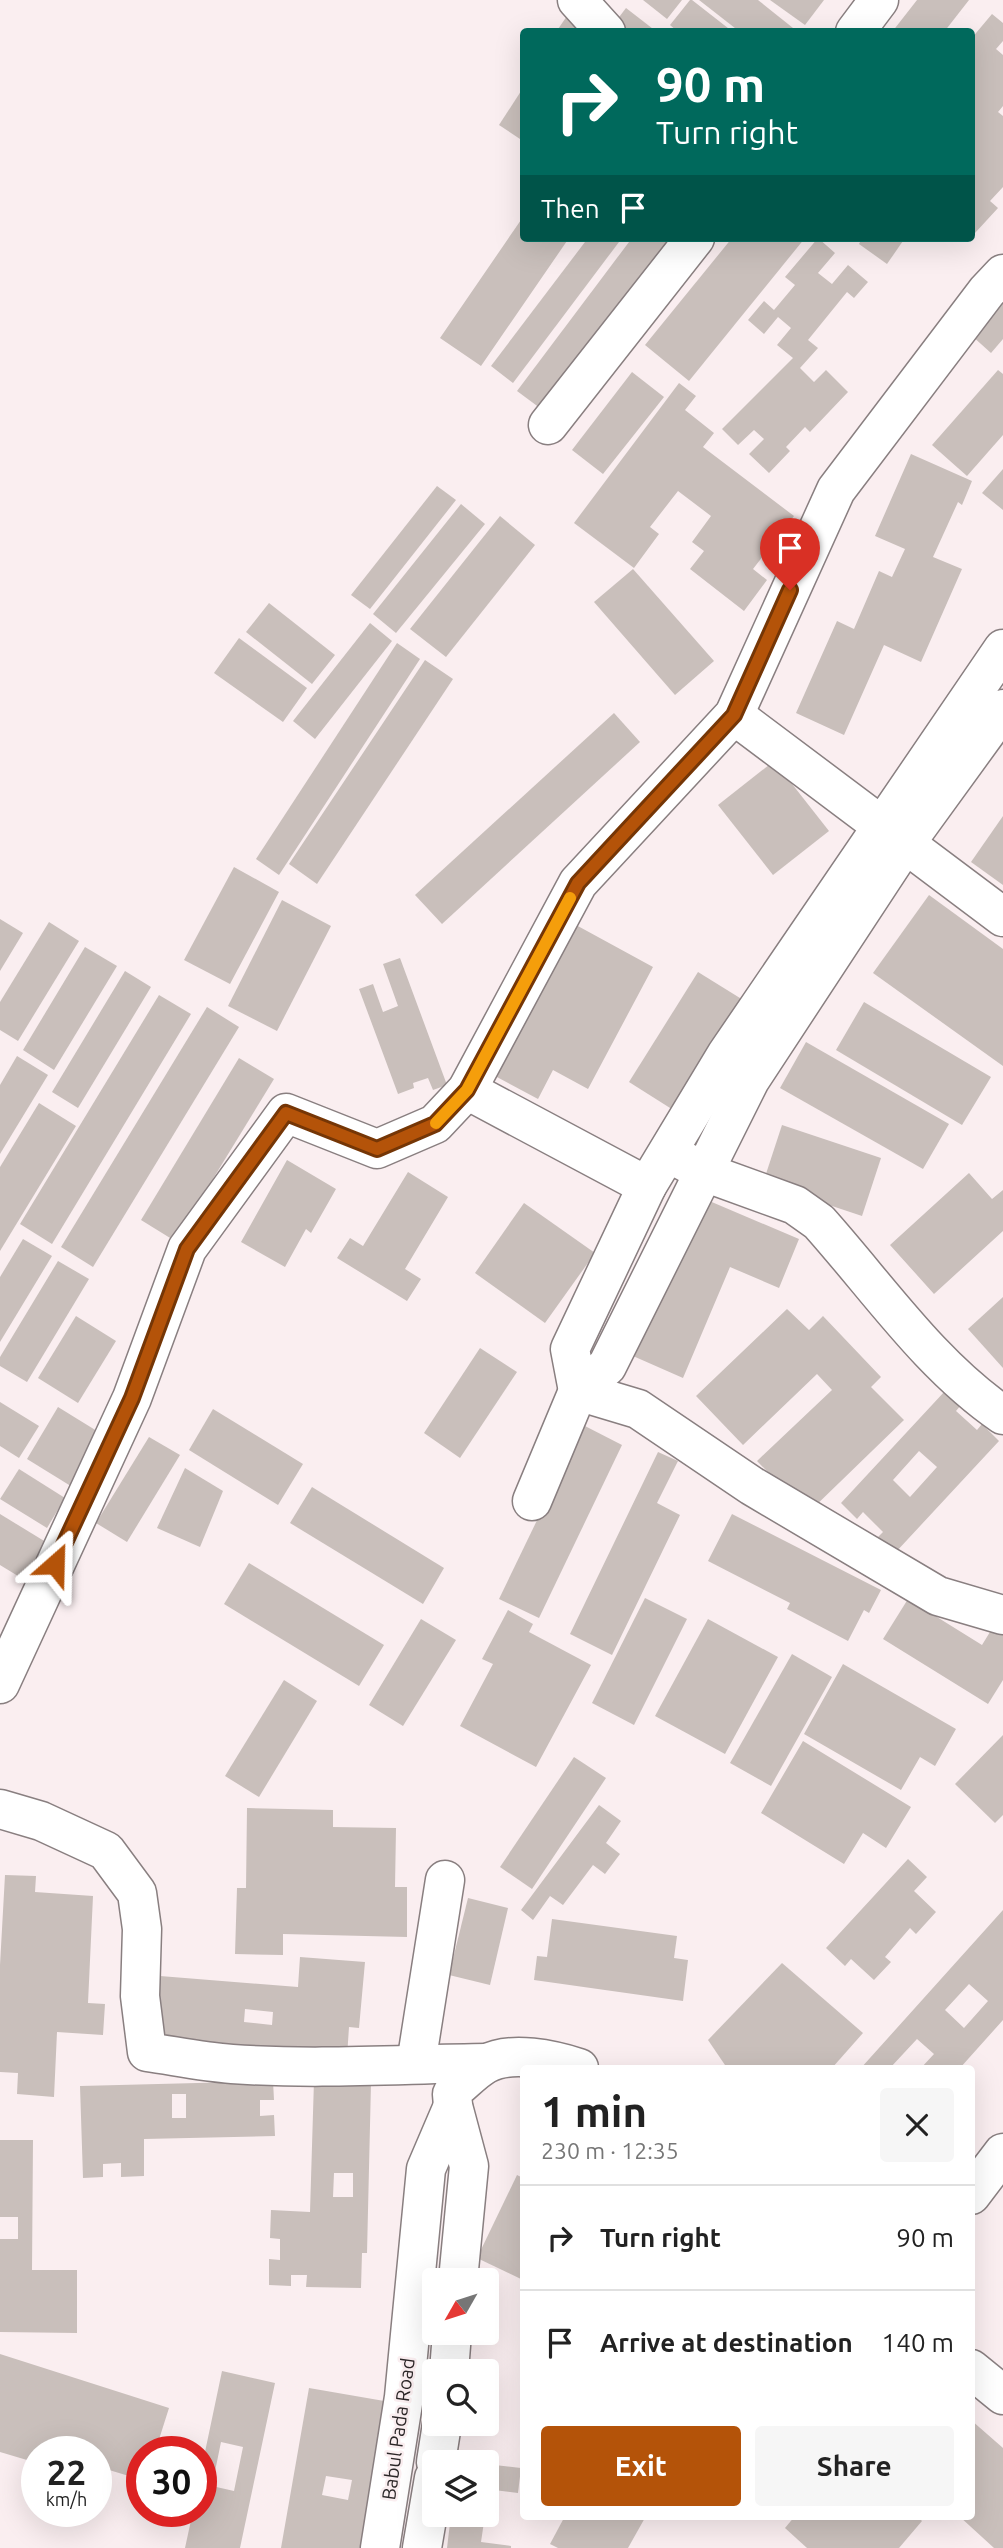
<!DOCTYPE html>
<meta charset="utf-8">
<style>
body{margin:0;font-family:Ubuntu,sans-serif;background:#f6f6f6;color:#222;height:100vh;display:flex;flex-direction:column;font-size:26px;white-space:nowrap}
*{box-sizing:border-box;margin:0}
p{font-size:23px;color:#767676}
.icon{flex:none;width:38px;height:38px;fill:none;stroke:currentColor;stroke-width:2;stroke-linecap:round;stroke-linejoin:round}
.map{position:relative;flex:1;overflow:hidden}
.side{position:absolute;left:520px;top:2065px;width:455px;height:455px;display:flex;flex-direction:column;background:#fff;border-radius:7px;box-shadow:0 7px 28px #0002}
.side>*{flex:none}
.hud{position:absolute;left:520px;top:28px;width:455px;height:214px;border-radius:7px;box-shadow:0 7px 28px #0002;background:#00695c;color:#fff;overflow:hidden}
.needle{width:46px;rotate:231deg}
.fabs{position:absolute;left:422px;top:2268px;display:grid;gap:14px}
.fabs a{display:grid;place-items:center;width:77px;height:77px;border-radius:7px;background:#fff;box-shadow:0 7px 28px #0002;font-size:35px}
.speed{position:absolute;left:21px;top:2436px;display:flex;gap:14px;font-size:35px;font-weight:700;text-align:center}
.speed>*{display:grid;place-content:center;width:91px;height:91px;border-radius:50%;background:#fff;box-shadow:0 7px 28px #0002;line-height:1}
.speed small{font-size:18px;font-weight:400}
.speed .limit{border:10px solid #d22;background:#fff;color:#111}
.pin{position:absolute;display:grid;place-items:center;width:60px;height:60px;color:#fff;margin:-72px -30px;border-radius:50% 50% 50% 0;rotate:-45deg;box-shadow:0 0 7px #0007}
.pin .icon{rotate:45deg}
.me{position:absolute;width:77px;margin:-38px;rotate:25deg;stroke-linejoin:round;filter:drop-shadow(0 0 5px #0008)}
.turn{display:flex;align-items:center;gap:24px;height:147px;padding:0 21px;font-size:32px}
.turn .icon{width:91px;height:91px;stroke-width:2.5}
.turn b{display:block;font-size:49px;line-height:60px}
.then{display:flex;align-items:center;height:66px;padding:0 21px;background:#0003;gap:14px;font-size:26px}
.round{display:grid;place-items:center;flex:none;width:74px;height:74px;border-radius:7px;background:#f6f6f6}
.headline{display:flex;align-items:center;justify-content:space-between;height:119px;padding:0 21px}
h1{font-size:42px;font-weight:600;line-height:52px}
.primary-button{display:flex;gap:14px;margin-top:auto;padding:14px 21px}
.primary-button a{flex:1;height:80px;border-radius:7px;background:#b45309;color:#fff;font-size:28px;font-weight:600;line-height:80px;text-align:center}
.primary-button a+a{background:#f6f6f6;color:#222}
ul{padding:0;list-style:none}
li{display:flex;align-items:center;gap:21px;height:105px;padding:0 21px;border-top:2px solid #e0e0e0}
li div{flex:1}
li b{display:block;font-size:26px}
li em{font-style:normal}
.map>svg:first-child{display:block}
</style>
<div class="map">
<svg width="1003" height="2548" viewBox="0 0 1003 2548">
<rect width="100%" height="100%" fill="#faeef0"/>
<g fill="#c9bfbb" fill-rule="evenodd">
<polygon points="643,0 682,0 667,19"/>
<polygon points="690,0 692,0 733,32 678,32 670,25"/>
<polygon points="699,0 758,0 798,32 740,32"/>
<polygon points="770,0 824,0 805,25"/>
<polygon points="917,0 969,0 944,32 892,32"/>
<polygon points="626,8 657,32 613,32 610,29"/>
<polygon points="992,14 1003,23 1003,41 996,49 1003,55 1003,106 998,112 1003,116 1003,187 990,201 998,208 975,233 971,230 971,39"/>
<polygon points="567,16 592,32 556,32"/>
<polygon points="523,88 523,141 499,125"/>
<polygon points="523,217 523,238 569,238 481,366 440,338"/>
<polygon points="588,238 622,238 513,383 491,366"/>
<polygon points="632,238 680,238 548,414 517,391"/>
<polygon points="732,238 805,238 689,381 645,345"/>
<polygon points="818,238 835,253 818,273 832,284 848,265 868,282 854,298 847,292 808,340 818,348 800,368 814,382 826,370 848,392 810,432 805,427 786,447 790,451 769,473 749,454 764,439 754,430 738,445 722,429 793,358 777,345 791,328 778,317 764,334 748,320 764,301 774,310 795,285 785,277"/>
<polygon points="862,238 905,238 887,264 859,244"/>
<polygon points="1003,278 1003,339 991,353 961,326"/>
<polygon points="998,370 1003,374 1003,435 967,476 932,445"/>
<polygon points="632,372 664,397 603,474 572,450"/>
<polygon points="679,383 696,396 685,410 714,433 703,447 794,516 753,569 767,580 744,611 690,569 704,551 692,542 711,516 678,491 650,527 659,534 634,568 574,523"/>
<polygon points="911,454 972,481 962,505 958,502 933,557 962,569 921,662 884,645 844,735 796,713 837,621 854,629 879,571 892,577 905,549 875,536"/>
<polygon points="1003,469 1003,510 982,493"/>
<polygon points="437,486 456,500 370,609 351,595"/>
<polygon points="461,504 485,524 396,633 373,614"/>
<polygon points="500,516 535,545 446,657 410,629"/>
<polygon points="633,569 714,661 675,695 594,602"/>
<polygon points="269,603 335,655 312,684 246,632"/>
<polygon points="370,623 392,641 315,739 293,721"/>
<polygon points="239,638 307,688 283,722 214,673"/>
<polygon points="397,643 420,659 279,875 256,859"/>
<polygon points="425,660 453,679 317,884 289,864"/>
<polygon points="614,713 640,742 442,924 415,895"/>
<polygon points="774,761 829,831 773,875 718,805"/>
<polygon points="1003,816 1003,885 971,862"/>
<polygon points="234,867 279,892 230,984 184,960"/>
<polygon points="929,895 1003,949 1003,1066 873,973"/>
<polygon points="282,900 331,926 277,1031 228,1006"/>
<polygon points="0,919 23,933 0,971"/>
<polygon points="49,922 79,941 18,1041 0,1030 0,1002"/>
<polygon points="576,925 653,967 588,1089 553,1070 538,1099 495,1076"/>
<polygon points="85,947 117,966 54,1070 23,1050"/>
<polygon points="400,958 447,1085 433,1090 428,1078 413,1083 414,1088 398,1094 359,989 373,984 383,1012 398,1006 383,964"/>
<polygon points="125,971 151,987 78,1108 52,1092"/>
<polygon points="698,972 748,1003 678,1113 629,1082"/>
<polygon points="159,995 191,1014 52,1244 20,1224"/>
<polygon points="864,1002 991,1077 962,1125 836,1050"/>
<polygon points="207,1007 239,1027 93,1267 61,1247"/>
<polygon points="806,1042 949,1124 923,1169 780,1088"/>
<polygon points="17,1056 48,1075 0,1154 0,1085"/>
<polygon points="239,1058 274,1079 175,1241 141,1220"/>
<polygon points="39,1103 76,1126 0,1251 0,1167"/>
<polygon points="782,1125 881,1158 862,1216 763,1183"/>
<polygon points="287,1160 336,1189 311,1233 306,1229 285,1267 241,1242"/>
<polygon points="408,1172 448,1197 405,1269 421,1279 407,1301 337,1258 350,1238 363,1246"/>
<polygon points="969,1173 992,1199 1003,1190 1003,1231 934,1294 890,1245"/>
<polygon points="700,1197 799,1239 779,1288 730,1267 683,1378 633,1356"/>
<polygon points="524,1203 595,1253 545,1323 475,1273"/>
<polygon points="23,1239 52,1256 0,1342 0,1277"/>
<polygon points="58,1261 89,1279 27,1382 0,1366 0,1357"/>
<polygon points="1003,1297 1003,1368 968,1329"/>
<polygon points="787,1309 809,1330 823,1316 881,1377 871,1387 904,1420 808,1513 757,1461 832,1390 817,1374 743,1445 696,1396"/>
<polygon points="76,1316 116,1341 78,1403 38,1378"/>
<polygon points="480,1348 517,1372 460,1458 424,1433"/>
<path d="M945,1391L961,1405L956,1411L977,1430L982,1424L999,1441L895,1553L878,1537L883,1532L863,1512L857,1519L841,1503ZM919,1451L937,1467L910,1497L893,1480Z"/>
<polygon points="0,1402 39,1426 19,1458 0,1446"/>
<polygon points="58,1407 105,1436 74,1488 27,1459"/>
<polygon points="213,1409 303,1464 278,1505 189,1450"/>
<polygon points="583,1425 622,1445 539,1618 499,1599"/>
<polygon points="149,1437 180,1455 127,1542 96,1523"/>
<polygon points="658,1452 678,1461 657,1503 680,1515 612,1655 570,1634"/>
<polygon points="185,1468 223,1491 200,1547 157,1528"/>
<polygon points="19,1469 65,1498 47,1528 0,1499"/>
<polygon points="312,1487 444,1568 423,1604 290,1523"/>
<polygon points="0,1514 54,1547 31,1584 0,1565"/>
<polygon points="732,1514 881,1590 869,1613 864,1610 848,1641 787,1609 790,1603 708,1561"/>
<polygon points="249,1563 384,1645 359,1686 224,1604"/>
<polygon points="645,1598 687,1619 634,1725 592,1703"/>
<polygon points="908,1599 982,1645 998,1619 1003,1623 1003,1680 988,1704 883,1639"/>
<polygon points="508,1610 533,1624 529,1632 591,1665 536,1767 460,1726 493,1664 482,1659"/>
<polygon points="421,1619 456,1640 403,1726 369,1705"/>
<polygon points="708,1619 778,1657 725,1754 655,1716"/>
<polygon points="792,1654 832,1677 771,1786 730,1763"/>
<polygon points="843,1664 956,1729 935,1766 920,1757 901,1790 804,1734"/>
<polygon points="284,1680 317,1701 259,1797 225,1776"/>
<polygon points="1003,1735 1003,1815 995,1823 955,1784"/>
<polygon points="803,1741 911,1807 886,1848 863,1833 844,1864 761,1813"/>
<polygon points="574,1757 606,1778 532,1889 500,1867"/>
<polygon points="599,1805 621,1821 606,1843 620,1854 605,1874 593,1865 563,1905 550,1896 533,1920 521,1910"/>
<polygon points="247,1808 333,1810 333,1827 396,1828 395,1887 407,1887 407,1937 283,1934 283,1955 235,1954 237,1888 246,1888"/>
<polygon points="908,1859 927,1877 914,1891 936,1912 916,1934 910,1928 885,1957 891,1962 874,1980 851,1959 845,1966 826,1948"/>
<polygon points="5,1875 36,1876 35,1892 93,1896 88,2003 105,2004 103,2035 57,2032 54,2097 17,2094 18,2073 0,2072 0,1965"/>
<polygon points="468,1898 508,1908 490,1985 449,1975"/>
<path d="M1003,1910V2020L960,2068H921L934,2054L917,2039L890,2068H861ZM969,1984L988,2001L964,2028L945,2010Z"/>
<polygon points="552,1919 677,1936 674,1958 688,1960 683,2001 534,1980 537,1956 547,1957"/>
<path d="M300,1957L365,1962L359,2028L349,2027L347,2057L154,2041L160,1976L298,1987ZM245,2009L273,2012L272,2025L244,2022Z"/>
<polygon points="782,1963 863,2033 832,2068 727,2068 708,2040"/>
<path d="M314,2080L371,2083L367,2253H362L361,2288L306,2287L307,2275H291V2286L269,2285V2259L280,2260V2239L270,2238L271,2210L310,2212ZM334,2173H353V2197H333Z"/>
<path d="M273,2081L274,2100H260V2116L274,2115L275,2136L144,2139V2176L121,2177V2163L103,2164V2177L83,2178L80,2086ZM172,2094H186V2118H172Z"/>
<polygon points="0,2140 33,2140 32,2270 77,2270 77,2333 0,2332 0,2239 18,2239 18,2217 0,2217"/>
<polygon points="517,2175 523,2178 523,2280 477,2258"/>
<polygon points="0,2354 169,2408 155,2452 142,2452 142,2480 96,2466 96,2452 53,2452 46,2449 45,2452 37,2452 37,2463 0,2452"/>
<path d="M222,2371L275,2383L240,2548H185L193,2511H201V2471ZM221,2442L243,2447L234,2491L212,2486Z"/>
<path d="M309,2388L390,2402L364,2548H281ZM326,2476L352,2480L348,2500L322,2495Z"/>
<polygon points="971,2420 1003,2448 1003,2548 994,2548 959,2516 971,2516"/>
<polygon points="486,2464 521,2468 518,2493 486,2489"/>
<polygon points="451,2515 485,2515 481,2542 511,2546 511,2548 447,2548"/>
<polygon points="565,2516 646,2516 628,2548 558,2548 550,2544"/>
<polygon points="795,2516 917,2516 922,2521 899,2548 807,2548 785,2528"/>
</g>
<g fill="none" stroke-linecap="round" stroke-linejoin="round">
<g stroke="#897f80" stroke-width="41">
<g id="minor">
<polyline points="577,0 606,32"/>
<polyline points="855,32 879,0"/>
<polyline points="548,425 695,238"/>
<polyline points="734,715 1003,917"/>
<polyline points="467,1090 647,1186"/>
<path d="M682,1160L704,1172L795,1205L819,1222C878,1288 930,1365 1003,1415"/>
<polyline points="578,1391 570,1349 647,1186 726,1055 1003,649"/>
<polyline points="578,1391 638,1409 752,1486 938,1596 1003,1615"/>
<polyline points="532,1501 578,1391 607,1366 750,1080 905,844 1003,709"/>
<polyline points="0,1684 132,1398 187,1249 286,1113 377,1149 435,1124 467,1090 578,883 734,715 836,490 987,291 1003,274"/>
<path d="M0,1809L41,1821L106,1851L137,1893L142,1929L140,1996L147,2052C175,2056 203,2062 232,2064C317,2070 402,2064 487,2063"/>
<polyline points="416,2064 445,1880"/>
<polyline points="971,2195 1003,2153"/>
</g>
</g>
<g stroke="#897f80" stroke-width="41">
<g id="tertiary">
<path d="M458,2280L469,2166L453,2106L452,2094L455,2089C465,2081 475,2070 486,2064C511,2050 554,2060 579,2068"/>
<polyline points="971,2369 1003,2395"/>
<polyline points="449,2371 452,2333"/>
<polyline points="436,2462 442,2424"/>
<polyline points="380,2548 404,2397 426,2169 453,2106"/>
<polyline points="422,2548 434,2478"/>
</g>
</g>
<use href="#minor" stroke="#fff" stroke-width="38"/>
<use href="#tertiary" stroke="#fff" stroke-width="38"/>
</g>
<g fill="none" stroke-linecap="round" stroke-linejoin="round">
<g stroke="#753606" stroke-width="18">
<polyline id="route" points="55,1564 132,1398 187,1249 286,1113 377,1149 435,1124 467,1090 578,883 734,715 790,590"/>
</g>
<use href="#route" stroke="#b45309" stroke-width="12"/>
<polyline stroke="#f59e0b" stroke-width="12" points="436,1123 467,1090 570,898"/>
</g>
<g text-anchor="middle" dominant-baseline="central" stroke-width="5" stroke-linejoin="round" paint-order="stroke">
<g font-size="19" fill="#2c2728" stroke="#faeef0">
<text transform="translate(398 2429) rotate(-82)">Babul Pada Road</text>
</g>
</g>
</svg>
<div class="fabs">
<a><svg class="needle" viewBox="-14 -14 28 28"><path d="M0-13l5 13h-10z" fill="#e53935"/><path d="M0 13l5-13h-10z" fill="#767676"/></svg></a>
<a><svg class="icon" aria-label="search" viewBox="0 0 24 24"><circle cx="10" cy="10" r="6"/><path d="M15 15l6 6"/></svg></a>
<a><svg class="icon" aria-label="layers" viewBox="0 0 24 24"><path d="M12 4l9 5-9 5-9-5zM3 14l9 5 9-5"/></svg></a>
</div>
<div class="speed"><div>22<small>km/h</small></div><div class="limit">30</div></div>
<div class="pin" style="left:790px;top:590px;background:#d93025"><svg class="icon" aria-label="arrive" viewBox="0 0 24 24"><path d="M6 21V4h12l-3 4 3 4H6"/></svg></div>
<svg class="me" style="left:55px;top:1564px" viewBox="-20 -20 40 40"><path d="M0-17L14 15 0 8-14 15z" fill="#b45309" stroke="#fff" stroke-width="4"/></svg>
<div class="hud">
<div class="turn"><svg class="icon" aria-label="right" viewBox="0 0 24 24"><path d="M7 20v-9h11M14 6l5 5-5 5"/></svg><div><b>90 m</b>Turn right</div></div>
<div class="then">Then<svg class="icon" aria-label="arrive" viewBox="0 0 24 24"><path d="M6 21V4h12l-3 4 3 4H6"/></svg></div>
</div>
<section class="side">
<div class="headline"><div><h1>1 min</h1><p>230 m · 12:35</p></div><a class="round"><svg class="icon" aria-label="close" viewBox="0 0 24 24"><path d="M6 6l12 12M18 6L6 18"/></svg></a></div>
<ul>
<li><svg class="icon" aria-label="right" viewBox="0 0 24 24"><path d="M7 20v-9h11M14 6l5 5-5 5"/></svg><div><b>Turn right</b></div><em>90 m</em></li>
<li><svg class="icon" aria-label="arrive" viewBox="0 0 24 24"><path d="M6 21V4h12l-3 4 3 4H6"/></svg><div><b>Arrive at destination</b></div><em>140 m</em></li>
</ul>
<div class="primary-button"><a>Exit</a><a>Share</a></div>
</section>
</div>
